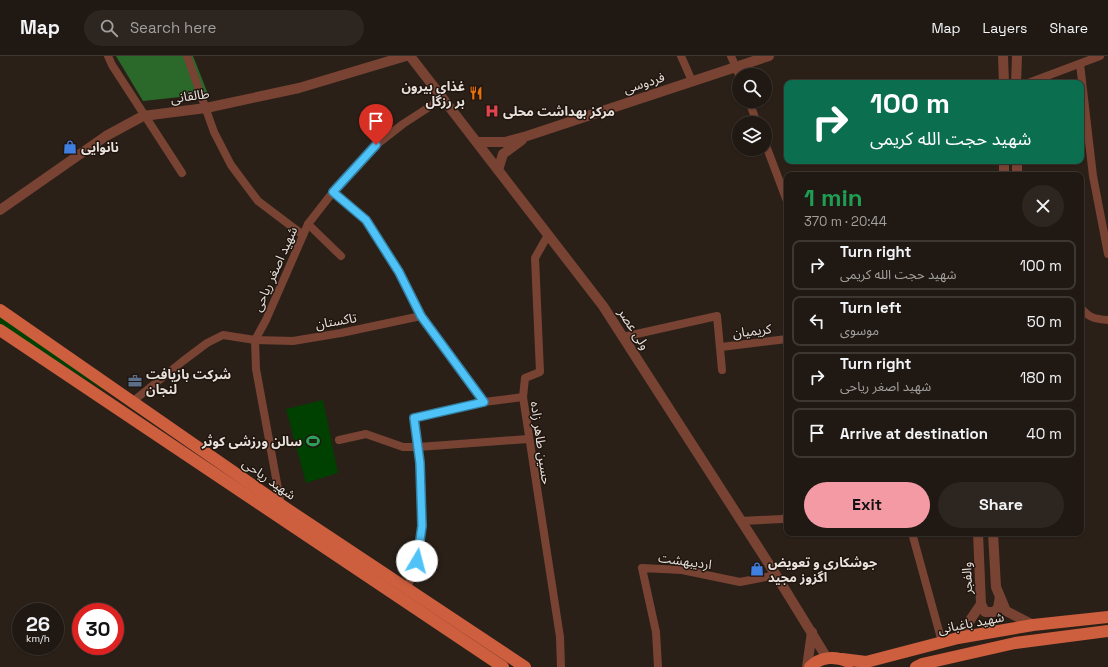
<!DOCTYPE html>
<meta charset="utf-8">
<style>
body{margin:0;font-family:"Space Grotesk","Noto Sans Arabic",sans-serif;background:#2d2520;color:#f1f3f6;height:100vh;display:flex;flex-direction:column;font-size:15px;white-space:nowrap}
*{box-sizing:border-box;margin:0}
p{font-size:13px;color:#a2a09f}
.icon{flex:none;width:22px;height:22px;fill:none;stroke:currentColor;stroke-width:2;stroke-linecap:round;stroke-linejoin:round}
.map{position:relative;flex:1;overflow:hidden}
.panel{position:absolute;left:784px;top:116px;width:300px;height:364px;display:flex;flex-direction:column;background:#201812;border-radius:8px;box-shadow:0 1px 3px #0004,0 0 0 1px #3d3732}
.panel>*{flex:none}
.hud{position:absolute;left:784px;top:24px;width:300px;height:84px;border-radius:8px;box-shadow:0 1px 3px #0004,0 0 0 1px #3d3732;background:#0b6e4f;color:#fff;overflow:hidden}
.controls{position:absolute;left:732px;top:12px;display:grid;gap:8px}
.controls a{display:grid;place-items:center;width:40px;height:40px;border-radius:50%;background:#201812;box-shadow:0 1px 3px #0004,0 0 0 1px #3d3732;font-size:20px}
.speed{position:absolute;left:12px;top:547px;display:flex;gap:8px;font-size:20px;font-weight:700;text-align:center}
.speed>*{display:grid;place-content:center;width:52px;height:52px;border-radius:50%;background:#201812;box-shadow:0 1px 3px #0004,0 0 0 1px #3d3732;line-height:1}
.speed small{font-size:10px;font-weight:400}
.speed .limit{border:6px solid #d22;background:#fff;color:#111}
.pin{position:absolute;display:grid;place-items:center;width:34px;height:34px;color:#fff;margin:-41px -17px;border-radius:50% 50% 50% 0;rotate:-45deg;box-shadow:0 0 4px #0007}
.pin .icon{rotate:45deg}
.me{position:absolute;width:44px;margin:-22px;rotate:8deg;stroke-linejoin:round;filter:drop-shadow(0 0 3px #0008)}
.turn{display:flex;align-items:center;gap:14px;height:84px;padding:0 20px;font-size:18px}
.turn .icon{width:52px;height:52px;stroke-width:2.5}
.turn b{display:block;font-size:28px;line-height:34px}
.round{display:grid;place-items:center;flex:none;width:42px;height:42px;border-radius:21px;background:#2d2520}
.summary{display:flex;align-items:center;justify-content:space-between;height:68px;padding:0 20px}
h1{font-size:24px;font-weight:800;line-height:30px;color:#1e9e55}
.cta{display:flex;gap:8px;margin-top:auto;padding:8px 20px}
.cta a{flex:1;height:46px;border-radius:24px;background:#f49aa4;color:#111;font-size:16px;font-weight:800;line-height:46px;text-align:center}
.cta a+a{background:#2d2520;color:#f1f3f6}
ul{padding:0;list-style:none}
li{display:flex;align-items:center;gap:12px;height:50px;margin:0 8px 6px;padding:0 12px;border:2px solid #3d3732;border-radius:8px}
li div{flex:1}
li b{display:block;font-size:15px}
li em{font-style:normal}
header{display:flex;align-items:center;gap:24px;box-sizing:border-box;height:56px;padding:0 20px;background:#201812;border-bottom:1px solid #3d3732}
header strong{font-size:19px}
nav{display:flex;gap:22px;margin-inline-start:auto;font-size:14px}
.search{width:280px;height:36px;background:#2d2520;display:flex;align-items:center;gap:10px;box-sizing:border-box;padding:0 14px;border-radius:22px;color:#a2a09f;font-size:15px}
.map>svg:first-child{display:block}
</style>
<header>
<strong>Map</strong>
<div class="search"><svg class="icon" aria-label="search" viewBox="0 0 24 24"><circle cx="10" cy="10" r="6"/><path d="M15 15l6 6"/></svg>Search here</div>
<nav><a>Map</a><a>Layers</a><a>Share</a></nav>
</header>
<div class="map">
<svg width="1108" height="611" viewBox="0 0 1108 611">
<rect width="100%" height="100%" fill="#2a2018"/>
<g fill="#004000">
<polygon points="0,259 106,331 105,335 0,270"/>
<polygon points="323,344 338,417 306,427 286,353"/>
</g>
<polygon fill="#2b692a" points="116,0 193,0 208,38 143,45"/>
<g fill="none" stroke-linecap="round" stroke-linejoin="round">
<g stroke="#784333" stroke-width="8">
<polyline points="108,0 112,9 182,117"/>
<polyline points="187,0 214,76 231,109 258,145 303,179"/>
<polyline points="681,0 692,25"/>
<polyline points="731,0 739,19"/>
<polyline points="1080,8 1093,120 1108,198"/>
<polyline points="1028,27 1100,0"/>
<polyline points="749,45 757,67"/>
<polyline points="765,87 787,145"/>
<polyline points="333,136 366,164 399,217 421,260 484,346"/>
<polyline points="308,168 341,200"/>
<polyline points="548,179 535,202 540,316 525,322 523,341 560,581 561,611"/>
<path d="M1081,252C1089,262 1095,263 1108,264"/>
<polyline points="623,281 717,260 722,314"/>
<polyline points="721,291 787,283"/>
<polyline points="132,346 183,305 207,287 223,279 255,284 293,285 341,277 421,260"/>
<polyline points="339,384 366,378 403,391 418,391 528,383"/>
<polyline points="281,449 256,313 255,284 266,264 308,168 333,136 376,89 403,68 443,42"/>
<polyline points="741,465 782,463 787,461"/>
<polyline points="912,477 942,586"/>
<path d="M407,533C410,523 415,513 417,503C427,457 420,408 414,362L484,346L523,341"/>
<polyline points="658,611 656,576 642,512 682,514 740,526 776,519"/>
</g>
<g stroke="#784333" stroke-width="10">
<polyline points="410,0 603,250 776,519 827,602"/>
<polyline points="1003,0 1004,27"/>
<polyline points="1016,27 1017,0"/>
<polyline points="477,86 505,86 527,80 769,0"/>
<polyline points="1004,105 1004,119"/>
<polyline points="1017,105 1017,119"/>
<polyline points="498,114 503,98 522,84"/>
<polyline points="0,154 106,80 143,60 206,52 299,32 406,0"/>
<polyline points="993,477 996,531 1006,555 1033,569"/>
<polyline points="981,548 985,556 994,556 998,552 1000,541"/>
<polyline points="958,582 981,548 978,477"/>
<polyline points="807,611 812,576"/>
</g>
<g stroke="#cd5e3e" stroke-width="12">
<polyline points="0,254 281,449 525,611"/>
<polyline points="0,274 503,611"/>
<polyline points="842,603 866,606 958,582 1033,569 1108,561"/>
<path d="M810,611C821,600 836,600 849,606"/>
<polyline points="916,611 922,608 1015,587 1108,575"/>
</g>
</g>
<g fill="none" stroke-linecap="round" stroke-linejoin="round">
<g stroke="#337fa1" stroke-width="10">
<polyline id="route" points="376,89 333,136 366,164 399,216 421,260 484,346 414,362 420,407 422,470 417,505"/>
</g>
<use href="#route" stroke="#4fc3f7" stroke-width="7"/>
</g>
<defs>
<g id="restaurant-bare" transform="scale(1.08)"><path d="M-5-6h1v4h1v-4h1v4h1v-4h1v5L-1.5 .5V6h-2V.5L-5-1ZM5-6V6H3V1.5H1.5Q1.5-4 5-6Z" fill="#e8710a" stroke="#20160f" stroke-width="2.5" paint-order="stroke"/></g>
<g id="hospital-bare" transform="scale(1.08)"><path d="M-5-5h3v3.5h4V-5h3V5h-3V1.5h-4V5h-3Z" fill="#e0444e" stroke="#20160f" stroke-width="2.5" paint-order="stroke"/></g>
<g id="shop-bare" transform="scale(1.08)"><path d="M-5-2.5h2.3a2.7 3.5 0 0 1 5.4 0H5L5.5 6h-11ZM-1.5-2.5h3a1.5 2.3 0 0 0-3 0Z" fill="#3f7fe0" stroke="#20160f" stroke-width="2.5" paint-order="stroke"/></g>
<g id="office-bare" transform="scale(1.08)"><path d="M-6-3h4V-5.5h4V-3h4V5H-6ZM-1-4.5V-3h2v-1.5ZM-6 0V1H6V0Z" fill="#5c6f8a" stroke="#20160f" stroke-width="2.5" paint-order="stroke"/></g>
<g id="stadium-bare" transform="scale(1.08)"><path d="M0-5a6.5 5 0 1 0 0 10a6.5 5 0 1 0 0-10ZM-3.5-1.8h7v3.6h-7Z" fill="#2e9e5b" stroke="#20160f" stroke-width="2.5" paint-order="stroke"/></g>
</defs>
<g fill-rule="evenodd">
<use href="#restaurant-bare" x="476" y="37"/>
<use href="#hospital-bare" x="492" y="55"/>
<use href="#shop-bare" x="70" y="91"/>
<use href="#office-bare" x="135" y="325"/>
<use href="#stadium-bare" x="313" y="385"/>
<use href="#shop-bare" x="757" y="513"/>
</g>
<g text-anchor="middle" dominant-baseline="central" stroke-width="3" stroke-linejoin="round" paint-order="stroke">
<g font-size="13" fill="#e8e1dc" stroke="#20160f">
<text transform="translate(644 27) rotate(-18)">فردوسی</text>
<text transform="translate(190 40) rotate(-8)">طالقانی</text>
<text transform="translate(275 213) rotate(-66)">شهید اصغر ریاحی</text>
<text transform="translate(336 265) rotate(-10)">تاکستان</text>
<text transform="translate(634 273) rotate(57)">ولی عصر</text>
<text transform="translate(752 275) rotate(-7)">کریمیان</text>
<text transform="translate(541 387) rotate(82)">حسین طاهر زاده</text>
<text transform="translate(269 423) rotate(35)">شهید ریاحی</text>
<text transform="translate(685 505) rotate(8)">اردیبهشت</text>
<text transform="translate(967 522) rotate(-92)">والفجر</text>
<text transform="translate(971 567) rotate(-11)">شهید باغبانی</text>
</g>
<g font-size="13" font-weight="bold" fill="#e8e1dc" stroke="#20160f" text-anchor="start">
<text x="465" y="30" text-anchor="end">غذای بیرون<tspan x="465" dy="15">بر رزگل</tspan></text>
<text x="503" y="55">مرکز بهداشت محلی</text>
<text x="81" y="91">نانوایی</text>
<text x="146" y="318">شرکت بازیافت<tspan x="146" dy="15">لنجان</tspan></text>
<text x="302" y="385" text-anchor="end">سالن ورزشی کوثر</text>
<text x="768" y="506">جوشکاری و تعویض<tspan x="768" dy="15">اگزوز مجید</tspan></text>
</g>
</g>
</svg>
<div class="controls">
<a><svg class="icon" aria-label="search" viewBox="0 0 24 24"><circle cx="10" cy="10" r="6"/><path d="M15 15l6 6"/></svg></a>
<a><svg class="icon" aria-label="layers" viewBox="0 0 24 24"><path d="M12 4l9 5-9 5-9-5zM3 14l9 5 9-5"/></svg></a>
</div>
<div class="speed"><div>26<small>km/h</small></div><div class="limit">30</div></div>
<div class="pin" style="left:376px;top:89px;background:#d93025"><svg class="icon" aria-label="arrive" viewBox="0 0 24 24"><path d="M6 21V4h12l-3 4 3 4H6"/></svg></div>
<svg class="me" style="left:417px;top:505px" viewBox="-20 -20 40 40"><circle r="19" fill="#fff"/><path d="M0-13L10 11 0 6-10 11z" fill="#4fc3f7"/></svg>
<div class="hud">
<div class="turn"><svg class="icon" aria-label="right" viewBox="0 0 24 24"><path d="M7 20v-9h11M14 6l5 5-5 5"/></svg><div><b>100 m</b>شهید حجت الله کریمی</div></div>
</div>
<section class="panel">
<div class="summary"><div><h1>1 min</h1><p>370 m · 20:44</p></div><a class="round"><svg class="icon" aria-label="close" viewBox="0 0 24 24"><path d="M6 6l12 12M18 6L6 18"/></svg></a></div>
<ul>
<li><svg class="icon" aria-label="right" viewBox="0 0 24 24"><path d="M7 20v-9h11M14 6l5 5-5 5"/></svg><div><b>Turn right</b><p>شهید حجت الله کریمی</p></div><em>100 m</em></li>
<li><svg class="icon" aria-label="left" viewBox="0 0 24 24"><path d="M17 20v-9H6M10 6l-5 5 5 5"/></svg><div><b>Turn left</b><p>موسوی</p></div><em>50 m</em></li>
<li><svg class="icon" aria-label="right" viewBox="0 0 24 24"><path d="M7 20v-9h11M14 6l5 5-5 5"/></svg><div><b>Turn right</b><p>شهید اصغر ریاحی</p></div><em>180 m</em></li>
<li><svg class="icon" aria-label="arrive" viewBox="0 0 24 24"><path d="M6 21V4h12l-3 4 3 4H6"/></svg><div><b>Arrive at destination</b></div><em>40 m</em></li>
</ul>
<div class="cta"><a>Exit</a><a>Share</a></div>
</section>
</div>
